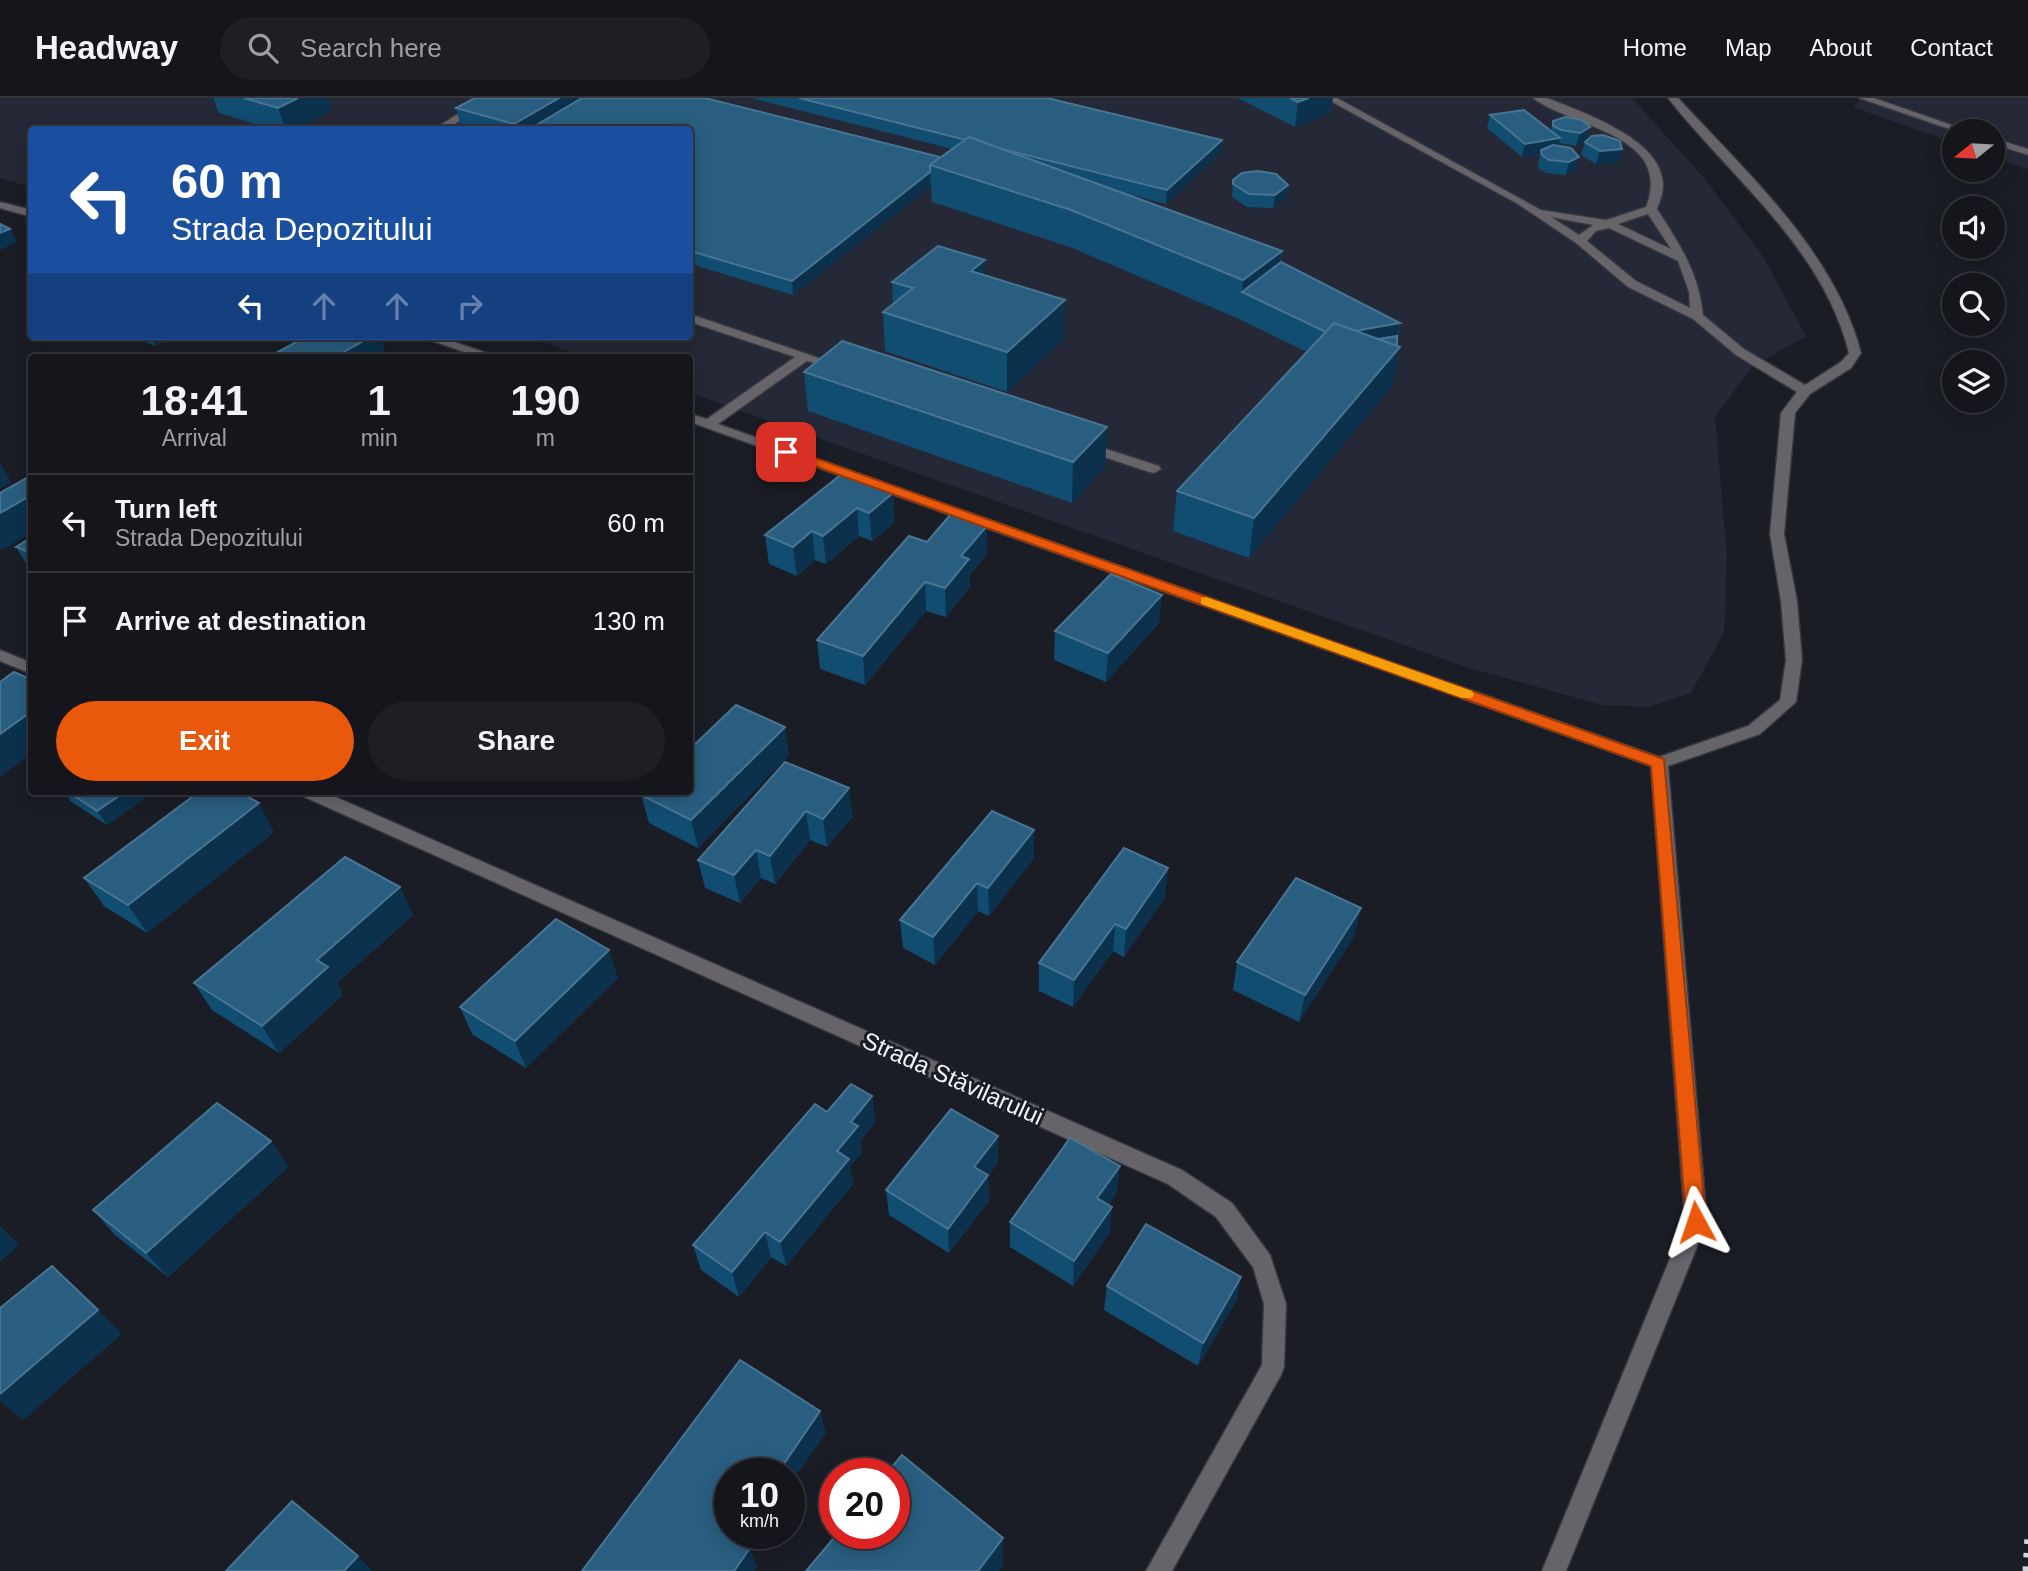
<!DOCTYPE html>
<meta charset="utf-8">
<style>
body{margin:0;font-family:Arial,sans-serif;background:#1d1f25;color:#f1f3f6;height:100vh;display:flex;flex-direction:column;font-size:26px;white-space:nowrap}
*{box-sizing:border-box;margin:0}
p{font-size:23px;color:#9d9fa3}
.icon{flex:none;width:38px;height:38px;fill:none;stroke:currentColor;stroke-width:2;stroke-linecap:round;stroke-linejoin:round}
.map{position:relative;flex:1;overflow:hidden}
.drawer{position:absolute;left:28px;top:256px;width:665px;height:441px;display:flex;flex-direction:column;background:#14161c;border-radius:7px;box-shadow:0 4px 18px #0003,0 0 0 2px #33353b}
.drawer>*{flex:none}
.guide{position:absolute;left:28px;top:28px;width:665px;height:214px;border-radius:7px;box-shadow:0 4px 18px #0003,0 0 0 2px #33353b;background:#1a4fa0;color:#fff;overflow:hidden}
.needle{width:46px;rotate:252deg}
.controls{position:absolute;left:1942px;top:21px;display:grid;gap:14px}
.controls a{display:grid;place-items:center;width:63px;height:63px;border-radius:50%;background:#14161c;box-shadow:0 4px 18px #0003,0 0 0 2px #33353b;font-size:35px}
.speed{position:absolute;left:714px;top:1360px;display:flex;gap:14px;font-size:35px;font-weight:700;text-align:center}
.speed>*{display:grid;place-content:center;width:91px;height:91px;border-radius:50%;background:#14161c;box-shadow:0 4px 18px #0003,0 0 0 2px #33353b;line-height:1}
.speed small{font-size:18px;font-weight:400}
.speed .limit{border:10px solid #d22;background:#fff;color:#111}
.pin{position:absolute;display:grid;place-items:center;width:60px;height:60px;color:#fff;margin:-30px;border-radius:14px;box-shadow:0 4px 10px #0006}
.me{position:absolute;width:77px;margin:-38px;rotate:355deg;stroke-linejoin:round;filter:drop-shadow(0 0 5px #0008)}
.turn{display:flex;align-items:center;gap:24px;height:147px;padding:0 28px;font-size:32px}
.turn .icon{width:91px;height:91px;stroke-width:2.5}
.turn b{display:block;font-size:49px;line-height:60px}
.lanes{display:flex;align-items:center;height:66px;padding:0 28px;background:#0003;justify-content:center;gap:35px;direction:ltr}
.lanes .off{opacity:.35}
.eta{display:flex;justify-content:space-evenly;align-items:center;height:119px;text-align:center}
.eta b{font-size:42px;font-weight:700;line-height:49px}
.primary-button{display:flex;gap:14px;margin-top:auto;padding:14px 28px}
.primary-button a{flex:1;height:80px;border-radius:42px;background:#ea580c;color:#fff;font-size:28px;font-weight:700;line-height:80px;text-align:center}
.primary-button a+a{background:#1d1f25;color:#f1f3f6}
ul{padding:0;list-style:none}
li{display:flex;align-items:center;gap:21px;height:98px;padding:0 28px;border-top:2px solid #33353b}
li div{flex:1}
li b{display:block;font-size:26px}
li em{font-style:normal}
header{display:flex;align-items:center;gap:42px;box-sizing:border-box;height:98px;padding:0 35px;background:#14161c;border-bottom:2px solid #33353b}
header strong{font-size:33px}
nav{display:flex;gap:38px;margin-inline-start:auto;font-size:24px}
.search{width:490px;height:63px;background:#1d1f25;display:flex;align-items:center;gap:18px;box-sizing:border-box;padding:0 24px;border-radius:38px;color:#9d9fa3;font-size:26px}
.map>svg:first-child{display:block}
</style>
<header>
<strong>Headway</strong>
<div class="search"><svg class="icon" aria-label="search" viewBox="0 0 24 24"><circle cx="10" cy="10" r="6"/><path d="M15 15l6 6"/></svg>Search here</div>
<nav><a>Home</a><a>Map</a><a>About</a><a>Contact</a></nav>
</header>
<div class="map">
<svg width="2028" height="1473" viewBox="0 0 2028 1473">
<rect width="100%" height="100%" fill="#1b1d26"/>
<g fill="#252836">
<polygon points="0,0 1632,0 1704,80 1764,160 1806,238 1752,269 1715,319 1727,458 1724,534 1691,595 1649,609 1602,607 1469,570 690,295 690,259 587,259 523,238 690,238 690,32 32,32 31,89 0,80"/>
<polygon points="1862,0 2028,0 2028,71 1993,59 1993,33 1955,33 1955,45 1853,9"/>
</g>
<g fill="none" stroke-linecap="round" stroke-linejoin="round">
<g stroke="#35373f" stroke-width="3">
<g id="minor">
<polygon points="484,0 496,0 445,32 432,32"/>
<path d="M1325,0H1337L1541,112L1606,122L1646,109C1674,36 1572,30 1533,0H1547C1580,13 1655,39 1662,79C1665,90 1661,101 1657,111C1679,145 1699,175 1703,217L1744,251L1805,287L1841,264L1849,255C1823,150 1732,81 1668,0H1678C1747,75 1835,154 1861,255L1851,270L1810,296L1795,315L1784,436L1797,503L1802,562L1796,604L1760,636L1668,668L1707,1124L1566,1473H1542L1685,1124L1651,668L690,324V316L707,321L795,259L690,224V216L845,269L839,273L807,263L718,326L1659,659L1748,628L1780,602L1786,562L1781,503L1770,436L1781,315L1797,294L1736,257L1693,221L1628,189L1576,145L1518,106ZM1648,116L1671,151L1618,126ZM1551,119L1593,127L1579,137ZM1609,130L1678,163L1689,194L1690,210L1636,183L1587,143L1596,133Z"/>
<polygon points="1859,0 1874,0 1969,33 1955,33"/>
<polygon points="1993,40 2028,51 2028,57 1993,46"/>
<polygon points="0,104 32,112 32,119 0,110"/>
<polygon points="418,238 437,238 498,259 479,259"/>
<polygon points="1085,344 1159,368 1161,371 1154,375 1149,374 1080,351 1080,345"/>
<polygon points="0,552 32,565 32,576 0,563"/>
<polygon points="297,693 322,693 1182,1072 1232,1105 1270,1157 1286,1206 1284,1269 1281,1277 1172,1473 1146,1473 1262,1267 1264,1206 1253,1169 1216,1119 1168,1086 300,697"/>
</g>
</g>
<use href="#minor" fill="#666469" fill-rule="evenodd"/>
<polyline stroke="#d3d5db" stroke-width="7" stroke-dasharray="4.5 9" stroke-linecap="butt" points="2026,1473 2028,1438"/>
</g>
<g fill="#114c71">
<polygon points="213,0 328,0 332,12 294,32 275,32 219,15"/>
<polygon points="475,0 705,0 940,59 952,51 751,0 1047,0 1222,42 1220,55 1166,106 1120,94 1282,153 1281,164 1400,225 1397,248 1400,249 1392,288 1249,460 1173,433 1177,393 1307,254 1239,221 1070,149 932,104 931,88 793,197 690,166 690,32 462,32 456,10"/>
<polygon points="1238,0 1333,0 1330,16 1295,29"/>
<polygon points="1490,17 1551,33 1553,23 1590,29 1576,48 1559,45 1558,48 1576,72 1565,77 1546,75 1538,70 1540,56 1522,59 1487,30"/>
<polygon points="1585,44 1622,51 1618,64 1596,66 1581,57"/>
<polygon points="1233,82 1288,87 1286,100 1273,110 1247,109 1232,99"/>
<polygon points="985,162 985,177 1064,241 1007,294 885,253 883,214 893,206 892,184"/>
<polygon points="132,238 175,238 155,248"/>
<polygon points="804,274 1107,329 1105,369 1072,405 808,313"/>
<polygon points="843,375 895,424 872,443 859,438 826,466 815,462 797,478 769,466 765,437"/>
<polygon points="987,428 987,456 969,478 970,489 946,519 926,513 865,587 820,571 817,542 927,444"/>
<polygon points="32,439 32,475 16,449"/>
<polygon points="1159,525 1106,584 1054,562 1055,533"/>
<polygon points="789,657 698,750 649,725 641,697"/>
<polygon points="785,664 853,718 827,749 810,742 775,786 761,780 740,805 705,790 698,762"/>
<polygon points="64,693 155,693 107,727 70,703"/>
<polygon points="992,713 1034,760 989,818 978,813 935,867 903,850 900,822"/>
<polygon points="274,734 147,835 104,808 84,780"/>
<polygon points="400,789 413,817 337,885 343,897 279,955 212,912 194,885"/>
<polygon points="1165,799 1124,859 1113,853 1073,909 1039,893 1039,865"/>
<polygon points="1361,810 1354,838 1299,924 1233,892 1237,864"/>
<polygon points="618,880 526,970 472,936 460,909"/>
<polygon points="872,998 875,1024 860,1043 862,1054 850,1068 853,1086 786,1168 771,1159 739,1199 701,1172 693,1147 827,1014"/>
<polygon points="998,1038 998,1064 988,1078 989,1103 949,1155 889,1117 886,1092"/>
<polygon points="271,1043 288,1069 168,1179 115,1137 93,1112"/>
<polygon points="1117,1094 1108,1107 1110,1134 1073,1188 1010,1149 1010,1124"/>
<polygon points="1241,1179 1236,1203 1198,1268 1104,1212 1107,1188"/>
</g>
<g fill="#0b314d">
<polygon points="298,0 328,0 332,12 294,32 286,32 278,10"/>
<polygon points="559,0 606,0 553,32 515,32 514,26"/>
<polygon points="1309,0 1333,0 1330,16 1295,29 1298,4"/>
<polygon points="1590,29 1587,42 1576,48 1580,35"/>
<polygon points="1560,40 1557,53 1541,52 1540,56 1522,59 1525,46"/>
<polygon points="1222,42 1220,55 1166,106 1167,92"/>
<polygon points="1622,51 1618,64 1596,66 1600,53"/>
<polygon points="1579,59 1576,72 1565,77 1569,64"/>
<polygon points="930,74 931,88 793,197 792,183"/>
<polygon points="1288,87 1286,100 1273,110 1275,97"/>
<polygon points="10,131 17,144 0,152 0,135"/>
<polygon points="1282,153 1277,191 1242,194 1243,182"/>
<polygon points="985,162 985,200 971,173"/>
<polygon points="1065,202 1064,241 1007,294 1007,254"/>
<polygon points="1400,225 1394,252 1332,237"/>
<polygon points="150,238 175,238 155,248"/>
<polygon points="372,238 380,238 387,259 335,259"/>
<polygon points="1400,249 1392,288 1249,460 1254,420"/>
<polygon points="1107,329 1105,369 1072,405 1073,364"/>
<polygon points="0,365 11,384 0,391"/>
<polygon points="893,395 895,424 872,443 869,415"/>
<polygon points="30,398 32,401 32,435 0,453 0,415"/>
<polygon points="857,410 859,438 826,466 823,438"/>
<polygon points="987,428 987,456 969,478 970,489 946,519 945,490 961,458"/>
<polygon points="812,433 815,462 797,478 793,449"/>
<polygon points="925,484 926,513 865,587 863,558"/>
<polygon points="1162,497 1159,525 1106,584 1108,555"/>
<polygon points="32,613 32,655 0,679 0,636"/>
<polygon points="785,629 789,657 698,750 691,722"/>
<polygon points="849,690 853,718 827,749 823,721"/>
<polygon points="126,693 155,693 107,727 97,713"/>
<polygon points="259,705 274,734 147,835 128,807"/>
<polygon points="806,713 810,742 775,786 770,758"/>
<polygon points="1034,732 1034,760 989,818 988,790"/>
<polygon points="756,752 761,780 740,805 734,777"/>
<polygon points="1168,770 1165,799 1124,859 1126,831"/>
<polygon points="977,785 978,813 935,867 933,839"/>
<polygon points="400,789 413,817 337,885 343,897 279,955 262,928 317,862"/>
<polygon points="1361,810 1354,838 1299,924 1305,897"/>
<polygon points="1115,826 1113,853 1073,909 1074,882"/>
<polygon points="609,852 618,880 526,970 515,943"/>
<polygon points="872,998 875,1024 860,1043 862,1054 850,1068 853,1086 786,1168 780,1144 837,1053 851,1024"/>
<polygon points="998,1038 998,1064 988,1078 989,1103 949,1155 948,1131 974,1069"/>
<polygon points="271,1043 288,1069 168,1179 146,1155"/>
<polygon points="1120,1068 1117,1094 1095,1125 1097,1100"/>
<polygon points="1112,1109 1110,1134 1073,1188 1074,1163"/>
<polygon points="0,1128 19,1147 0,1164"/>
<polygon points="765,1134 771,1159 739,1199 732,1174"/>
<polygon points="1241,1179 1236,1203 1198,1268 1203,1245"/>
<polygon points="98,1212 122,1236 23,1322 0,1303 0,1296"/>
<polygon points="820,1313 826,1335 789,1388 789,1376 777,1376"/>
<polygon points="736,1435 757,1435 742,1457 734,1438"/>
<polygon points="1003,1440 1003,1468 999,1473 978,1473"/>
<polygon points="750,1450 757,1469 754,1473 734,1473"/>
<polygon points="358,1458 372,1473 344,1473"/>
</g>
<g fill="#295e80" stroke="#487593" stroke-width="2">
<polygon points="244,0 298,0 278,10"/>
<polygon points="475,0 559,0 514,26 456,10"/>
<polygon points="582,0 705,0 940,59 930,67 930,74 792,183 690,153 690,32 528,32"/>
<polygon points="799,0 1047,0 1222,42 1167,92 998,50 969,39 966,42"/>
<polygon points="1290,0 1309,0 1298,4"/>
<polygon points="1524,12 1560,40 1525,46 1490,17"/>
<polygon points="1565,19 1582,22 1590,29 1580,35 1561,32 1553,28 1553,23"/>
<polygon points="1603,37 1620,43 1622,51 1600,53 1585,44 1592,38"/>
<polygon points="969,39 1282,153 1243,182 1071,112 930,67"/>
<polygon points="1553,47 1571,50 1579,59 1569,64 1549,62 1542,57 1541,52"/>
<polygon points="1258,73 1276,76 1288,87 1275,97 1249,96 1233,86 1233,82 1242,75"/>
<polygon points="0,126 10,131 0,135"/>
<polygon points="938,148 985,162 971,173 1065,202 1007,254 883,214 913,190 892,184"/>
<polygon points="1281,164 1400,225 1355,233 1334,225 1326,234 1242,194"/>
<polygon points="1334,225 1400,249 1254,420 1177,393"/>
<polygon points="307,238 372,238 335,259 269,259"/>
<polygon points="1397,238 1397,248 1379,241"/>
<polygon points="842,243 1107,329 1073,364 804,274"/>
<polygon points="843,375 893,395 869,415 857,410 823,438 812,433 793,449 765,437"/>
<polygon points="32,377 32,399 30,398 0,415 0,395"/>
<polygon points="951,416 987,428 961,458 969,461 945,490 925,484 863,558 817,542 909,438 927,444"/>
<polygon points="32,439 32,455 16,449"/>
<polygon points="1111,476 1162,497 1108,555 1055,533"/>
<polygon points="14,574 32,582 32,613 0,636 0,584"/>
<polygon points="736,607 785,629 691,722 641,697 645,693 690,693 690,651"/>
<polygon points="785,664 849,690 823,721 806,713 770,758 756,752 734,777 698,762"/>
<polygon points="67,693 126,693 97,713"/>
<polygon points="200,693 238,693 259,705 128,807 84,780"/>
<polygon points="992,713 1034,732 988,790 977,785 933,839 900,822"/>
<polygon points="1124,750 1168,770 1126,831 1115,826 1074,882 1039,865"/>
<polygon points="345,759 400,789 317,862 328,869 262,928 194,885"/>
<polygon points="1296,780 1361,810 1305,897 1237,864"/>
<polygon points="556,821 609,852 515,943 460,909"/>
<polygon points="851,986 872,998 851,1024 858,1028 837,1053 849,1061 780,1144 765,1134 732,1174 693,1147 815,1006 827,1014"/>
<polygon points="217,1005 271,1043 146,1155 93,1112"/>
<polygon points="951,1011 998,1038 974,1069 988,1077 948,1131 886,1092"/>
<polygon points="1070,1040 1120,1068 1097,1100 1112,1109 1074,1163 1010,1124"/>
<polygon points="1146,1126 1241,1179 1203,1245 1107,1188"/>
<polygon points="52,1168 98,1212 0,1296 0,1210"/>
<polygon points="740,1262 820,1313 777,1376 730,1376 730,1435 736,1435 734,1438 750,1450 734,1473 582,1473"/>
<polygon points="902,1357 1003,1440 978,1473 806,1473 838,1435 894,1435 894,1376 886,1376"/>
<polygon points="292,1403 358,1458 344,1473 226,1473"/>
</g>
<polygon fill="#ea580c" stroke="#983908" stroke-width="2" points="781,351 790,351 1664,661 1706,1124 1703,1131 1696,1133 1689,1131 1686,1124 1651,668 781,356"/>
<polygon fill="#f59e0b" points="1206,499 1472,593 1474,596 1472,600 1462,600 1201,506 1201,500"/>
<g text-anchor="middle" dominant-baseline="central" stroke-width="6" stroke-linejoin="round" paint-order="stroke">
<g font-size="24" fill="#f1f3f9" stroke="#1b1d26">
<text transform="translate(953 980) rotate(24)">Strada Stăvilarului</text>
</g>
</g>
</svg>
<div class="controls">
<a><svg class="needle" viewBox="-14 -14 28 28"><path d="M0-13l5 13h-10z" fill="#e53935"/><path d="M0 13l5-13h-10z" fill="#9d9fa3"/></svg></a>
<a><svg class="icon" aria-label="sound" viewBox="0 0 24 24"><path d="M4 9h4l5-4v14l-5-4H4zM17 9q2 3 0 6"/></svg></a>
<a><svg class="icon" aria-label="search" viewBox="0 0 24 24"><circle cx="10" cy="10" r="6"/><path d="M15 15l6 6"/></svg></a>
<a><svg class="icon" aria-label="layers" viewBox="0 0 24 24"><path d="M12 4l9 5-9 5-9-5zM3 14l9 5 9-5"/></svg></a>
</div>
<div class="speed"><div>10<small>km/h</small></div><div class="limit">20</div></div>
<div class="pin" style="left:786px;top:354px;background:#d93025"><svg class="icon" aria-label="arrive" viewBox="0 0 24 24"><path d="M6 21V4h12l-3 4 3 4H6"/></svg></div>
<svg class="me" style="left:1696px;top:1124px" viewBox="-20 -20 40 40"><path d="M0-17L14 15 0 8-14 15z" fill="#ea580c" stroke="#fff" stroke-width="4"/></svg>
<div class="guide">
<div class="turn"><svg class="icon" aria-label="left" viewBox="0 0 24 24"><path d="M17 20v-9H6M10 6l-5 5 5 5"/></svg><div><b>60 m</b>Strada Depozitului</div></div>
<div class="lanes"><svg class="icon" aria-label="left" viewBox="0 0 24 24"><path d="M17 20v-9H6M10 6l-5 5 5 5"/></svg><svg class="icon off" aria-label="ahead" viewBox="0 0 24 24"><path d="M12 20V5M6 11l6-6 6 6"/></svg><svg class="icon off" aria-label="ahead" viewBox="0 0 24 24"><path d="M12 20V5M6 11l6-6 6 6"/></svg><svg class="icon off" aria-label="right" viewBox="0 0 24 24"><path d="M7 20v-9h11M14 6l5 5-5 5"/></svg></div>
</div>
<section class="drawer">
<div class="eta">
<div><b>18:41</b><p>Arrival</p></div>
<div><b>1</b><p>min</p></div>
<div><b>190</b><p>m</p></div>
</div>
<ul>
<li><svg class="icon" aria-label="left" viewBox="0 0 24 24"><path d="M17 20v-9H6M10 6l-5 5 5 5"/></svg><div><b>Turn left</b><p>Strada Depozitului</p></div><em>60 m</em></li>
<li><svg class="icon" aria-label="arrive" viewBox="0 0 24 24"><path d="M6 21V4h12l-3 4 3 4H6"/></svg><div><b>Arrive at destination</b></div><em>130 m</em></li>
</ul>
<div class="primary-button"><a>Exit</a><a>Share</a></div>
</section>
</div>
